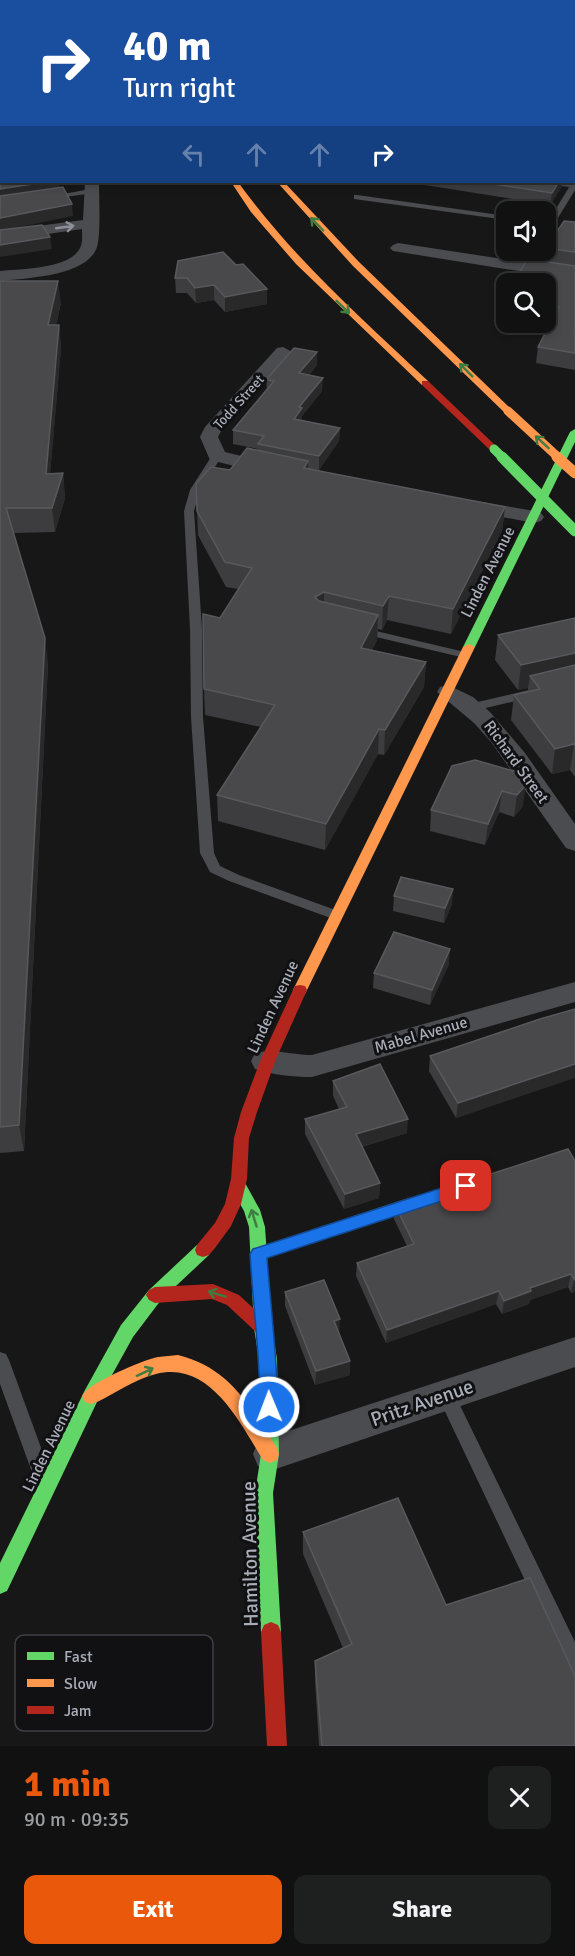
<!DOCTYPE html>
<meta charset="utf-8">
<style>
body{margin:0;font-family:Signika,sans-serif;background:#1e1f1f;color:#f1f3f6;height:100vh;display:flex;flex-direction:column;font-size:22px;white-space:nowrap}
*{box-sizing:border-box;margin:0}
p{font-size:20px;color:#9c9d9f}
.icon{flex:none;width:33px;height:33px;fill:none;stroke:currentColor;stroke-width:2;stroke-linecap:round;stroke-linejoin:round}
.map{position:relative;height:1746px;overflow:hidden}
.panel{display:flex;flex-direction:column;background:#111;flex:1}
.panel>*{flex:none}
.hud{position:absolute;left:0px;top:0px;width:576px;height:183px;box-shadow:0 3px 9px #0003,0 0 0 2px #303131;background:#1a4fa0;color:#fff;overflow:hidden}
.tools{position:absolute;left:496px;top:201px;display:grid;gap:12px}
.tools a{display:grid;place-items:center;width:60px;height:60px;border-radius:12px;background:#111;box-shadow:0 3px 9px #0003,0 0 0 2px #303131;font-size:30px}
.pin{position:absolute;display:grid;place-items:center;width:51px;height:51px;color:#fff;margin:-26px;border-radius:12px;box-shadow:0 3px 9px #0006}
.me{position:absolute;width:66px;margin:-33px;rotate:359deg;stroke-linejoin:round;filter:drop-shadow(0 0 4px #0008)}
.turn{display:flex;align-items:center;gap:21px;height:126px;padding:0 24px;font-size:27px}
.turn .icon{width:78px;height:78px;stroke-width:2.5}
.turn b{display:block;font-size:42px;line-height:51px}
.lanes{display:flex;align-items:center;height:57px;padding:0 24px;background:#0003;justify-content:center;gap:30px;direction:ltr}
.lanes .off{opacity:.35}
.round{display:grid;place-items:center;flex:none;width:63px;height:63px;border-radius:12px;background:#1e1f1f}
.head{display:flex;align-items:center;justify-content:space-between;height:102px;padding:0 24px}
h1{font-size:36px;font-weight:700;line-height:45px;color:#ea580c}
.action{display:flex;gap:12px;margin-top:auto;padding:12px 24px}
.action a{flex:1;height:69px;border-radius:12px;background:#ea580c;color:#fff;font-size:24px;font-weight:700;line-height:69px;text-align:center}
.action a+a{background:#1e1f1f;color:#f1f3f6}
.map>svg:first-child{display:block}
</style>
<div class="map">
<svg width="575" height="1746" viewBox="0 0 575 1746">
<rect width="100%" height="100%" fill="#171717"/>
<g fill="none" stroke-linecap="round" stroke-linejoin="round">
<g fill="#4b4c50" fill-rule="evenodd">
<polygon points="0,100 2,100 0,105"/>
<rect x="0" y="119" width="2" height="4"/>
<rect x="574" y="135" width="1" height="4"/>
<polygon points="575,182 575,190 550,231 546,233 546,225 571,184"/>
<polygon points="91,189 95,191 94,193 50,199 46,197"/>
<polygon points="357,195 507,216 507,220 354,199 354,195"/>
<polygon points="530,250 538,250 527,269 521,269 520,267"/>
<polygon points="217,453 222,456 200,490 194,511 202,629 203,717 214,853 220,866 239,875 341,912 343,915 341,918 336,920 229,881 210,872 200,853 191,717 190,629 184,511 190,490 213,454"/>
<polygon points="359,627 469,653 471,655 465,658 355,632 353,630"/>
<polygon points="529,690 533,691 535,694 533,697 473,711 467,707 469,704"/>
<polygon points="411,1197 417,1199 419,1204 417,1209 261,1260 255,1258 253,1253 255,1248 261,1246"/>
<polygon points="0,1352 6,1354 9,1360 51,1475 49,1481 42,1484 35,1481 33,1475 0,1384"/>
<polygon points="446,1387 452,1389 575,1642 575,1674 568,1671 440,1401 437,1395 440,1389"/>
</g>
<g fill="#4b4c50" fill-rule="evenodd">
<polygon points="38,0 61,0 37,2"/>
<polygon points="391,0 403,0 404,2 392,2"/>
<rect x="0" y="3" width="2" height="6"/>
<rect x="574" y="118" width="1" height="8"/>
<polygon points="575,180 575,188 554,185 552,182"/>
<path d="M85,182H99C99,197 101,234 97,247C87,277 25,278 0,281V271C20,269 70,269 80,248C83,243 82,235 82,229L0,241V231L83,220Z"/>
<polygon points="398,243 575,270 575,280 393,251 390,248 393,245"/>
<polygon points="283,347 292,352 289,356 222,429 218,437 225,452 278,465 281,469 271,475 210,460 200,437 205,427 277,348"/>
<polygon points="472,500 534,511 541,513 544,517 541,521 534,523 465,510 462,506 465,502"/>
<polygon points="448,685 473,697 490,712 525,753 575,824 575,851 566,848 491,742 474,723 437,692 440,687"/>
<path d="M575,982V1002L312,1077C292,1077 274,1075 255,1069L251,1061L255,1053C272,1048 293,1055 312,1055Z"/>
<polygon points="575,1337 575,1367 270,1471 258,1466 253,1454 258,1442 270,1437"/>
</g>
<g fill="#63d668" fill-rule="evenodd">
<rect x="220" y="0" width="6" height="2"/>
<polygon points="575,429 575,442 475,647 469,650 465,649 463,647 570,432"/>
<polygon points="238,1179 244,1181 260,1210 265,1227 272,1328 277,1359 279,1454 273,1493 281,1632 278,1639 271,1642 264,1639 261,1632 255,1493 261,1454 259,1359 254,1328 249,1227 244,1211 230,1186 232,1181"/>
<polygon points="203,1243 209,1245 211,1250 209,1255 161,1300 133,1337 97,1402 7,1591 0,1594 0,1563 85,1390 121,1325 149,1290 197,1245"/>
</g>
<g fill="#ff974d" fill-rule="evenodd">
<path d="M231,182H238C292,257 361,318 428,381V385H422L296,264L251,212Z"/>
<polygon points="277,182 284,182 359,262 511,409 511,413 505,413 353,266"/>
<polygon points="469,644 475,647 307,990 305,994 295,994 293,990 463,647"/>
<path d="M178,1355C230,1368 249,1405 277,1448L279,1454L277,1460L270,1463L263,1460C240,1423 210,1360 156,1374C135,1379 116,1393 97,1402L91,1404L85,1402L82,1396C88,1383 143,1360 158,1357C165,1356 171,1356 178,1355Z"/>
</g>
<g fill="#b3261e" fill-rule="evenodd">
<polygon points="184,0 190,0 183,2"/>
<polygon points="422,381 428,381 497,447 497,451 491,451 422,385"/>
<polygon points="300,985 305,986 307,990 276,1059 257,1112 249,1138 247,1179 241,1204 231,1226 215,1248 209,1255 203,1257 197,1255 195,1250 197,1245 215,1223 225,1204 231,1179 234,1138 241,1112 261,1059 293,990 295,986"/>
<polygon points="213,1284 239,1295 269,1323 272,1328 269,1333 263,1336 257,1333 227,1305 212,1299 155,1303 149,1300 146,1295 149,1290 155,1287"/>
<polygon points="271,1622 278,1625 281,1632 287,1746 267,1746 261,1632 264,1625"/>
</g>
<polyline stroke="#63d668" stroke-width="9" points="494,449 503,458"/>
<polyline stroke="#63d668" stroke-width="11" points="502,457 575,531"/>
<polyline stroke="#ff974d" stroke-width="9" points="508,411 559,458"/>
<polyline stroke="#ff974d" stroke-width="11" points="557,457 575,473"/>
</g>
<g fill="#3d3d3f">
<polygon points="401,0 575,0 575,39 574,2 401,2"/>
<polygon points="406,182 562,182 561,188 550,205"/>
<polygon points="575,222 575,370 536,363 538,347 551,322 546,321 546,284 535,260 536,250 546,250 546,231 558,230"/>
<polygon points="236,265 267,289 267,304 225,312 214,300 196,303 187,293 176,293 175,278"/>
<polygon points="0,281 61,303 56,325 59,325 61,348 50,474 63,473 65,498 55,532 14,533 48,663 24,1151 0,1153"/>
<polygon points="507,292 507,314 502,313 503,298"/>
<polygon points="317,365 309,375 322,391 302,416 302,420 340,428 339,441 319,470 308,469 505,507 502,531 451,634 387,620 382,630 378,629 377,640 372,650 426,662 424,687 384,755 378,754 325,850 218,821 217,795 261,727 205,715 204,689 220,618 238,589 226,587 198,535 196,484 230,470 258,450 258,449 233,444 233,430 267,390 266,380"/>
<polygon points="575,618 575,777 570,770 552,774 511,720 514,695 528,692 528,688 518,690 495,660 498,635"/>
<polygon points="517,772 523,806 514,817 499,812 485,845 430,831 431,810"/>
<polygon points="394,896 452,904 444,923 393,911"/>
<polygon points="449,964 430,1005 373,988 374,973"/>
<polygon points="430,1056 561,1082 456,1118 429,1071"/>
<polygon points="333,1081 407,1133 362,1147 380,1183 379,1198 344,1209 305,1134 305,1119 339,1109 333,1096"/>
<polygon points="568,1149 575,1292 571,1293 568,1287 530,1300 529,1304 502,1314 496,1304 386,1343 356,1276 357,1263 407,1246 394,1219 395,1205"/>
<polygon points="285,1292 339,1333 350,1361 350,1375 315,1385 285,1306"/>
<polygon points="303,1532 446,1605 575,1746 319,1746 315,1681 315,1661 343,1648 303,1554"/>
</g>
<g fill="#29292a">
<rect x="0" y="69" width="2" height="19"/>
<polygon points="46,182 59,182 60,191 0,202 0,189"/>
<polygon points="559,182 562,182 561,188 550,205 552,193"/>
<polygon points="72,204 73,216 0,231 0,218"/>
<polygon points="50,237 52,249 0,257 0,245"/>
<polygon points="58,281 61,303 50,348 48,325"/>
<polygon points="214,285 214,300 196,303 195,288"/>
<polygon points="267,289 267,304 225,312 225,297"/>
<polygon points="59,325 61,348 48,498 46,474"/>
<polygon points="317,352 317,365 299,386 299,373"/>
<polygon points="323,378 322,391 302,416 302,421 294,419 299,407"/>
<polygon points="340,428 339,441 319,470 319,456"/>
<polygon points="308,461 308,485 304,468"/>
<polygon points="63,473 65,498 55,532 52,508"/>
<polygon points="505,507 502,531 451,634 453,609"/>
<polygon points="324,592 324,617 315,597"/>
<polygon points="389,596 387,620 382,630 383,606"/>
<polygon points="378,615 377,640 360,673 361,648"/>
<polygon points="45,638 48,663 24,1151 19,1125"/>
<polygon points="575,653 575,678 530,676 528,688 518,690 521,665"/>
<polygon points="426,662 424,687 384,755 385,730"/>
<polygon points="379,729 378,754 325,850 326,824"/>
<polygon points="574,744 570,770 552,774 555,749"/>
<polygon points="526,785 523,806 514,817 517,795"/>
<polygon points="502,791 499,812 485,845 488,824"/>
<polygon points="453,889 452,904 444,923 445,908"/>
<polygon points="450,949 449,964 430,1005 432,990"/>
<polygon points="575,1064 575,1078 456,1118 458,1103"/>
<polygon points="408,1119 407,1133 355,1149 356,1134"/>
<polygon points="380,1183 379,1198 344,1209 345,1194"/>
<polygon points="571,1274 568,1287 530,1300 529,1304 502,1314 504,1301 530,1288"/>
<polygon points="574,1280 575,1292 571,1293"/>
<polygon points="499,1291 496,1304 386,1343 387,1330"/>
<polygon points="340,1319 339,1333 334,1321"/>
<polygon points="350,1361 350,1375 315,1385 316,1371"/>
</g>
<g fill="#49494c" stroke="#58595d" stroke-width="1.5">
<polygon points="259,0 395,0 397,2 260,2"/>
<rect x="403" y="0" width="170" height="2"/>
<polygon points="0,23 2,25 2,69 0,69"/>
<polygon points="574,64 575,64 574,107"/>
<polygon points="0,129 2,129 2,148 0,144"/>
<polygon points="0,155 2,155 2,182 46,182 0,189"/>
<polygon points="481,182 559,182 552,193"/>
<polygon points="63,187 72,204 0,218 0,196"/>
<polygon points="564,221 575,222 575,252 546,248 546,231 547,229 558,230"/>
<polygon points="42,225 50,237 0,245 0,230"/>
<polygon points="223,252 236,265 243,264 267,289 225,297 214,285 195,288 187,278 175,278 178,261"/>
<polygon points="528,259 575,266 575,332 574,334 575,334 575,353 538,347 559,307 546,305 546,284 512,284"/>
<polygon points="0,281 58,281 48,325 59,325 46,474 63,473 52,508 6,508 45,638 19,1125 0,1127"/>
<polygon points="507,292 507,298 503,298"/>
<polygon points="294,348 317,352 299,373 323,378 299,407 302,408 294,419 340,428 319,456 258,444 264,436 233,430 274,381 266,380"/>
<polygon points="247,448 308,461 304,468 505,507 453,609 389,596 383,606 324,592 315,597 319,601 378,615 361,648 426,662 385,730 379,729 326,824 217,795 275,705 204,689 203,614 220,618 252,568 225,562 197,511 196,484 211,467 230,470"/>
<polygon points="575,618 575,653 521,665 498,635"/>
<polygon points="575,665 575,746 574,744 555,749 514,695 540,689 530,676"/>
<polygon points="475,760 517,772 526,785 517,795 502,791 488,824 431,810 452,766"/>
<polygon points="401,877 453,889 445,908 394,896"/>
<polygon points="394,932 450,949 432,990 374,973"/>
<polygon points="575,1009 575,1064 458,1103 430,1056 540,1019"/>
<polygon points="380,1064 408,1119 356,1134 380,1183 345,1194 305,1119 347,1107 333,1081"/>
<polygon points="568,1149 575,1161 575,1280 571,1274 530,1288 531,1291 504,1301 499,1291 387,1330 357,1263 414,1244 395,1205"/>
<polygon points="324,1280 340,1319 334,1321 350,1361 316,1371 285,1292"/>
<polygon points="398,1498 446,1605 530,1578 575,1676 575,1746 322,1746 315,1661 352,1644 303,1532"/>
</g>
<defs><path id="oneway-shaft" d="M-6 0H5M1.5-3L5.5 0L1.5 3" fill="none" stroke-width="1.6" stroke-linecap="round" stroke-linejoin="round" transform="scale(1.5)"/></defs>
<g stroke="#3e7d42">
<use href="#oneway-shaft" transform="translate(317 224) rotate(-134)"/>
<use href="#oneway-shaft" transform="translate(343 307) rotate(44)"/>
<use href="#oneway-shaft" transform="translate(466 370) rotate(-135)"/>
<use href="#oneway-shaft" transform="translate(542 442) rotate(-137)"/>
<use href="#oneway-shaft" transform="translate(254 1218) rotate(-107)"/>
<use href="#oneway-shaft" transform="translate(217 1294) rotate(-163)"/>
<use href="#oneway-shaft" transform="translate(145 1372) rotate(-25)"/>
</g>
<use stroke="#8c9099" href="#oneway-shaft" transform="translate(65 227) rotate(-8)"/>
<path fill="#1a73e8" stroke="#114b97" stroke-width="1.5" d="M466,1180L472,1182L475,1186L472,1191L267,1258C271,1308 277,1357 278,1407L276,1413L269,1415L263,1413L260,1407C260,1355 253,1305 250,1254L253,1249Z"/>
<g text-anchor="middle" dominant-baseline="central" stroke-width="6" stroke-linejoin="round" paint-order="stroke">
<g font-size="14" fill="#a8adb8" stroke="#111113">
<text transform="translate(239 402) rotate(-48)">Todd Street</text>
</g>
<g font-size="16" fill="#a8adb8" stroke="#111113">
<text transform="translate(488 572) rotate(-63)">Linden Avenue</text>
<text transform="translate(516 762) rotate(54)">Richard Street</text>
<text transform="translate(273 1007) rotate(-65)">Linden Avenue</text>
<text transform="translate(421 1035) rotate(-16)">Mabel Avenue</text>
<text transform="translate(49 1446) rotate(-64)">Linden Avenue</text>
</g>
<g font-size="20" fill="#a8adb8" stroke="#111113">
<text transform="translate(422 1403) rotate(-19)">Pritz Avenue</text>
<text transform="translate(250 1554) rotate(-91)">Hamilton Avenue</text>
</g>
</g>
<rect x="15" y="1635" width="198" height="96" rx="9" fill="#111113" stroke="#3e4045" stroke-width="1.5"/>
<rect x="27" y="1652" width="27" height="8" fill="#63d668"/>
<rect x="27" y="1679" width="27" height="8" fill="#ff974d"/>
<rect x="27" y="1706" width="27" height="8" fill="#b3261e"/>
<g font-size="16" fill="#a8adb8">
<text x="64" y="1662">Fast</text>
<text x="64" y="1689">Slow</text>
<text x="64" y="1716">Jam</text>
</g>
</svg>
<div class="tools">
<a><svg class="icon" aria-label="sound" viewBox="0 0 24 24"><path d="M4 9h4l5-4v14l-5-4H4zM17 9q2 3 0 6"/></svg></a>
<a><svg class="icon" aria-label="search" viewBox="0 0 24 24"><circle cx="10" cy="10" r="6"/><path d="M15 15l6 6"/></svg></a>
</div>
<div class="pin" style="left:466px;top:1186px;background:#d93025"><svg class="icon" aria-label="arrive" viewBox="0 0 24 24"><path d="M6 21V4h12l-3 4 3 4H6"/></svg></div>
<svg class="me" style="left:269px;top:1407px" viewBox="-20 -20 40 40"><circle r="17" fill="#1a73e8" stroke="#fff" stroke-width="3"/><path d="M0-11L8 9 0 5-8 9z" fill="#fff"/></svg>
<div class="hud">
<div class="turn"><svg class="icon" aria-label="right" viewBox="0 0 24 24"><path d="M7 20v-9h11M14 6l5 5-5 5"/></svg><div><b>40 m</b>Turn right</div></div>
<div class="lanes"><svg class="icon off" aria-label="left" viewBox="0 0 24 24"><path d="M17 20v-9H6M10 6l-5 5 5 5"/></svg><svg class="icon off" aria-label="ahead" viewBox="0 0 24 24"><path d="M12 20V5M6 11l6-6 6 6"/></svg><svg class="icon off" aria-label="ahead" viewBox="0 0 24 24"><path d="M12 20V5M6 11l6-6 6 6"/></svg><svg class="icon" aria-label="right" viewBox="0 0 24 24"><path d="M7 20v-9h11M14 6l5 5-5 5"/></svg></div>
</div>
</div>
<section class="panel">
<div class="head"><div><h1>1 min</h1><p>90 m · 09:35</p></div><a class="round"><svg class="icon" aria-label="close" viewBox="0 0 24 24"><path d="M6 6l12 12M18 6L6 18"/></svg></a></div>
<div class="action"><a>Exit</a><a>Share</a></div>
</section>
